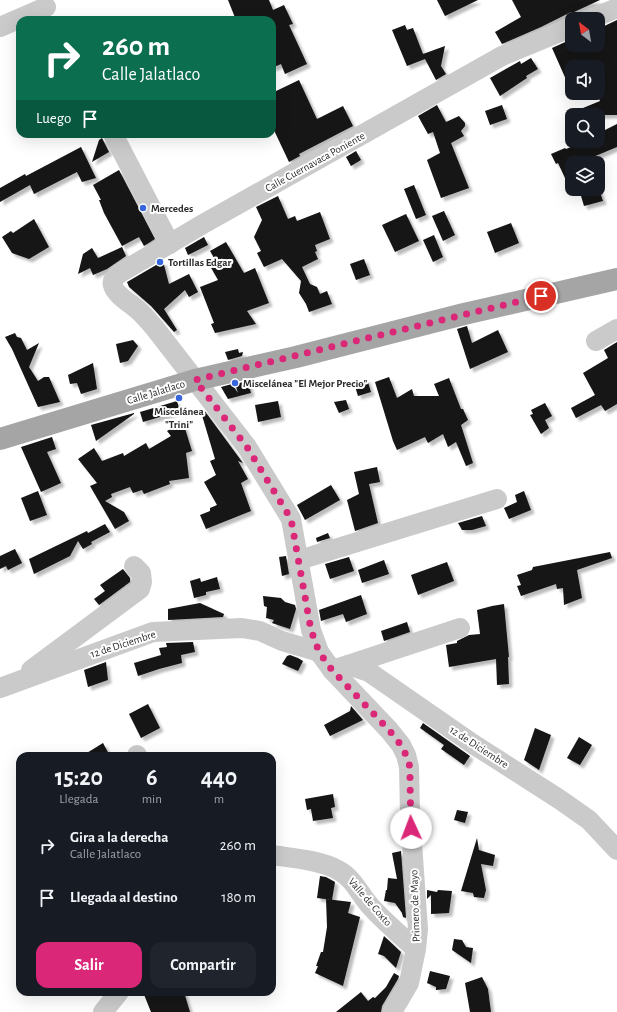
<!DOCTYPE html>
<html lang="es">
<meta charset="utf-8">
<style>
body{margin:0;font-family:"Alegreya Sans",sans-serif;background:#20242c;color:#f1f3f6;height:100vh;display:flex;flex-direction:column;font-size:15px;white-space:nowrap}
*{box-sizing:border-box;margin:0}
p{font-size:13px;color:#9ea1a6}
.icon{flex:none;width:22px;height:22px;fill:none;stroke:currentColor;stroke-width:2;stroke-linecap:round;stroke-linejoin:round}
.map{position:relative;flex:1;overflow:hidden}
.side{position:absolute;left:16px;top:752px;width:260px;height:244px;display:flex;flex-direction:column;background:#171b24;border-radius:12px;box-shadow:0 4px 16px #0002}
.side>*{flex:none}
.guide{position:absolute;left:16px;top:16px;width:260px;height:122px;border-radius:12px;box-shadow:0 4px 16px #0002;background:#0b6e4f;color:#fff;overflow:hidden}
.needle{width:26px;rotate:329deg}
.controls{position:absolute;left:565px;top:12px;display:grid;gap:8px}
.controls a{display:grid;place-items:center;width:40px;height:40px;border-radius:8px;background:#171b24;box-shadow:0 4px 16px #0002;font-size:20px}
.pin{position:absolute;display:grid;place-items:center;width:34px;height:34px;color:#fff;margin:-17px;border:2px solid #fff;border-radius:50%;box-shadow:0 1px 4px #0007}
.me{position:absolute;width:44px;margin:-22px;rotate:358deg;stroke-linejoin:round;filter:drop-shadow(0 0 3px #0008)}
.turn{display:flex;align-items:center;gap:14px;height:84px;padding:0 20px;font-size:18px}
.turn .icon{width:52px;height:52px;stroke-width:2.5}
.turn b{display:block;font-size:28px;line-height:34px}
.then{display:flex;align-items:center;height:38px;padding:0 20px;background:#0003;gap:8px;font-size:15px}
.eta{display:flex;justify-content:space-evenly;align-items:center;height:68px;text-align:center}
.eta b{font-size:24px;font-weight:600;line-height:28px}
.primary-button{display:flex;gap:8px;margin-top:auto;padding:8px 20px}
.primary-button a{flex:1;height:46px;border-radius:12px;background:#db2777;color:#fff;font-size:16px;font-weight:600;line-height:46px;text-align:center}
.primary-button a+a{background:#20242c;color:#f1f3f6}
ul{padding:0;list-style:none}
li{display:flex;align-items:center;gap:12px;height:52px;padding:0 20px}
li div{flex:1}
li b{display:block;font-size:15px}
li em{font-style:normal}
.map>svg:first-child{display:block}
</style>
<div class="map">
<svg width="617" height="1012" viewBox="0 0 617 1012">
<defs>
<filter id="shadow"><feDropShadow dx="3.5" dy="3.5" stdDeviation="1" flood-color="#0004"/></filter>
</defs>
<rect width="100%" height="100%" fill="#fff"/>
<g fill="#141414" filter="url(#shadow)">
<polygon points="228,0 269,0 273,10 284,5 293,24 289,25 307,64 285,74 281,64 272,68 272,20 236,20"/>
<polygon points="437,0 478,0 445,16"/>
<polygon points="512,0 600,0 572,13 571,12 541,27 502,44 495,32 521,17"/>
<polygon points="617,20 617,115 566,115 600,101 598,95 598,67 572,67 572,93 552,48 572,39 572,45 598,45 598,29"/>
<polygon points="405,25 407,30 413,28 423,54 445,46 441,66 446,74 436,80 425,59 407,66 392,30"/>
<polygon points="531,58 538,69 526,76 527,78 500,96 490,78 520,61 521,64"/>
<polygon points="299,80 317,119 343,106 353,126 299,154 300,156 289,162 272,126 272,93"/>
<polygon points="437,105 446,122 459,116 465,123 465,126 461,131 464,136 451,143 469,188 441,198 427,160 440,153 433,132 428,134 418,116"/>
<polygon points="502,105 507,119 490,125 485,111"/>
<polygon points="617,124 617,147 593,157 596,163 572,163 572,193 558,163 556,164 551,154 565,148 566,149 586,141 598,141 598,135 602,133 601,132"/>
<polygon points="102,138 109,152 92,162 99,140"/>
<polygon points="81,147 96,178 82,182 77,172 34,194 30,185 0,202 0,188 25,174 26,176"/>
<polygon points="356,151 361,160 351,166 346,157"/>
<polygon points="119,170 155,239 144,246 139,237 122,246 104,213 99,200 101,200 93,185"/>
<polygon points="414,185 426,215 416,219 404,189"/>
<polygon points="579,189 599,189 603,201 584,206"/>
<polygon points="278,196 288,219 295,216 297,221 320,212 330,239 315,245 317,251 315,252 318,259 302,267 310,284 317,287 320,294 327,291 332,304 309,312 306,304 299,293 301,281 282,259 264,267 257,253 261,251 254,237 262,220 256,207"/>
<polygon points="444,211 455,235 443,241 432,216"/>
<polygon points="406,214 419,241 395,252 382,225"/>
<polygon points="34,219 49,247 29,259 12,253 2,237 11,231 13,233"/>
<polygon points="511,223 519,243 495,253 487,232"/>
<polygon points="434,235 443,257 433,262 423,240"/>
<polygon points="204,237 208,245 188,255 185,248"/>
<polygon points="226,242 244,273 255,268 269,303 247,311 256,324 215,333 211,324 214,323 200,287 218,280 210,266 217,263 210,251"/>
<polygon points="122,247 126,256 107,269 93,275 90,268 78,274 83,254 92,248 98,258"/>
<polygon points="364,259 370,275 356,280 350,264"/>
<polygon points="163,261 169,284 189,274 198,292 189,297 185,290 164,309 177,330 174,332 151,306 129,287 127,282"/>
<polygon points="467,326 472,343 498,330 508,352 470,369 457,329"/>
<polygon points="15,333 17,337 21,338 27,350 39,343 29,367 38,381 44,377 49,377 60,402 38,407 12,349 5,337"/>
<polygon points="133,340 138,346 128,361 120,363 116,344"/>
<polygon points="617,342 617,404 605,411 601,405 576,418 571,408 595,395 583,373 608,358 604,350"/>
<polygon points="238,349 239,353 243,352 242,356 228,360 225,352"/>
<polygon points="93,363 97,389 81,394 77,383 70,384 68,375"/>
<polygon points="389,377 397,398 412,389 414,396 439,396 434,384 449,378 461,409 463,409 468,420 461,425 473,463 466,466 456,442 448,447 443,434 428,443 425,437 397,450 393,441 375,382"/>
<polygon points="367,379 371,392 358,396 354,383"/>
<polygon points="248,381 251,393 228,399 221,387 232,384 238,393 235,384"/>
<polygon points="346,400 349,409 339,413 334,402"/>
<polygon points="177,401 180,411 143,422 140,412"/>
<polygon points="278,401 281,417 258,422 255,405"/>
<polygon points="545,403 552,416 545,420 549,428 541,434 530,415 533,414 531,410"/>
<polygon points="204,410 243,463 238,461 248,479 241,483 251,511 206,529 200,515 210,511 210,508 217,505 204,482 216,475 210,461 215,459 201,412"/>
<polygon points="134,413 134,414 96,441 91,425"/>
<polygon points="183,422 192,451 186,453 189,478 169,481 170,484 144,494 142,490 133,493 130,487 111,494 112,497 105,501 124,512 129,521 115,529 90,486 97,483 78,459 94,448 102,461 123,453 124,456 146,443 149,449 171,436 167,431"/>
<polygon points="52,437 56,449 47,452 61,483 41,492 21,447"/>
<polygon points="377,467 380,482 369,484 378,523 355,531 347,500 359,494 354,472"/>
<polygon points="331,485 340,500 305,520 297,505"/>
<polygon points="38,491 47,515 30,521 21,498"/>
<polygon points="524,491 531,510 509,519 504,508 517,502 515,495"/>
<polygon points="482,516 486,526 472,530 462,530 458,523"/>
<polygon points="105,524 110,532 91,542 92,544 83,549 78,541 70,556 34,574 29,559 87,531 88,533"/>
<polygon points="328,533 330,538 317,542 316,538"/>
<polygon points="15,549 22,563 8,570 6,566 0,569 0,556"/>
<polygon points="610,552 612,558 577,570 582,598 564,605 563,588 557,589 556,584 521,596 517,586 521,585 517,575 532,570 533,567"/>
<polygon points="286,556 289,574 282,576 279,557"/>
<polygon points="349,557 354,571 330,579 325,564"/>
<polygon points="384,560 389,574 362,583 358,570"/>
<polygon points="447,562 454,581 418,595 411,575"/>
<polygon points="123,569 130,578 130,582 99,605 94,599 105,591 100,585"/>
<polygon points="217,577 220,589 206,592 206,595 194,598 190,581 200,578 201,582"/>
<polygon points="361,595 367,614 346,622 343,614 321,621 319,610"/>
<polygon points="263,596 281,598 285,602 295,605 296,609 290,629 272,623 274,620 266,618 267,607 264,606"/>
<polygon points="200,603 224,614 223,617 168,620 168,609"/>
<polygon points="504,604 509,657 508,657 509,684 497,685 496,659 449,667 446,645 457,643 457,641 469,635 480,634 477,610 492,606"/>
<polygon points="407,622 410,632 384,641 381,631"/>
<polygon points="193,642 195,652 181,655 182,663 159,669 138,676 134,663 161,655 159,648 167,647 166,643"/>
<polygon points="290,655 298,658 303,661 298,671 282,664 287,656"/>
<polygon points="106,662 108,680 88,687 84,670"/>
<polygon points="148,704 160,728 141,738 129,714"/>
<polygon points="351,706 363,720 330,736 324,725 350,711"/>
<polygon points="423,723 470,756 464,765 441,749 444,745 420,728"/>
<polygon points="535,728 551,735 539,770 524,760"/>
<polygon points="579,737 592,745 580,765 567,758"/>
<polygon points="103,743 110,756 82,756"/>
<polygon points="333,794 335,807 331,808 333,818 313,821 311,809 307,810 305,799"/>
<polygon points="457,810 468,812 465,823 454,820"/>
<polygon points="477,838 479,850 495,855 493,866 481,864 486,890 484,898 474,897 473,893 461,891"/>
<polygon points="401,851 406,918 403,917 402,913 395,903 384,901 386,890 387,890 388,878 397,879 392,853"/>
<polygon points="320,876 326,877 335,882 332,900 317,898"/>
<polygon points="427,890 437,892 438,890 452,891 449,913 431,914 431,895 427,899"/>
<polygon points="326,899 351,902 348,913 360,917 343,986 315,973 318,966 316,966 321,952 323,952 327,927"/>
<polygon points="384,936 401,952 396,968 384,956 378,954"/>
<polygon points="454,939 462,940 466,947 473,948 471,963 452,950"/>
<polygon points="430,971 450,976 446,989 436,990 436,987 427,983"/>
<polygon points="394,973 399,976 398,979 382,1006 381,1012 336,1012 361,992 368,1001 373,997 375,998 386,987"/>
<polygon points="482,977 488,989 491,1012 470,1012 465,983"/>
<polygon points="143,992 184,992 190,1012 151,1012"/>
</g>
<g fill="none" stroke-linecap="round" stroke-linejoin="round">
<g stroke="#cacaca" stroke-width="20">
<polyline points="591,19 617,8"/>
<polyline points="0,27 46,7"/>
<polyline points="113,134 170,244"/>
<polyline points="596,341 617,329"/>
<polyline points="299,560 497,499"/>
<polyline points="348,665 460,628"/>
<polyline points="31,670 140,589 142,582 141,573 134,566"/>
<polyline points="332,670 348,665 369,672 473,744 559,799 589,820 617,850"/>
<polyline points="0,688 153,632 242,628 260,631 282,641 319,652"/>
<polyline points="137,755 137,756"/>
<path d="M272,855C292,858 320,860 338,870C355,879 360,896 373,909C386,923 401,936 416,949"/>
<polyline points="103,1012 119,992"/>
<path d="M392,1012L409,983L416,949L418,929L410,814L409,767L406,755L401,745L389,730L332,670L319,652L311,630L291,519L247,447L154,327C149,322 145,316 139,311C133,305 114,294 113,285C111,280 116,276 120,273L203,224L502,56L572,27"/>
</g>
<polyline stroke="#a5a5a5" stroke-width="22" points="0,439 195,380 296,357 464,314 617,279"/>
</g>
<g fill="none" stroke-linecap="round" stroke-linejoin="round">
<polyline stroke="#db2777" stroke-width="7" stroke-dasharray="0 12.6" points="411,828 410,783 410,767 406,755 401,745 389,730 332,670 319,652 311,630 291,519 247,447 195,380 541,296"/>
</g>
<g fill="#3766dc" stroke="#fff" stroke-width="1.5">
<circle cx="143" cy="208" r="4"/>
<circle cx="160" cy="262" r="4"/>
<circle cx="235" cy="383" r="4"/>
<circle cx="179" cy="398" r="4"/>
</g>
<g text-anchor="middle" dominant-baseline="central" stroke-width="4" stroke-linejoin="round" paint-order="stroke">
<g font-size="11" fill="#2d2d2d" stroke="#fff">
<text transform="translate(315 162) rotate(-29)">Calle Cuernavaca Poniente</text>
<text transform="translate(156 392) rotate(-17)">Calle Jalatlaco</text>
<text transform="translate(123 644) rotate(-18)">12 de Diciembre</text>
<text transform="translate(479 747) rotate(33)">12 de Diciembre</text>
<text transform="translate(370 902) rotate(49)">Valle de Coxto</text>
<text transform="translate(415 906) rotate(-92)">Primero de Mayo</text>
</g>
<g font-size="11" font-weight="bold" fill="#2d2d2d" stroke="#fff" text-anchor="start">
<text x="151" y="208">Mercedes</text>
<text x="168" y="262">Tortillas Edgar</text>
<text x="243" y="383">Miscelánea "El Mejor Precio"</text>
<text x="179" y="411" text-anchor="middle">Miscelánea<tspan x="179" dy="13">"Trini"</tspan></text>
</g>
</g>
</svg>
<div class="controls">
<a><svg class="needle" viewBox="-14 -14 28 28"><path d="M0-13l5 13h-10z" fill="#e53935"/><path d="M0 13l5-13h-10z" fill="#9ea1a6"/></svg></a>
<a><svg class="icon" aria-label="sound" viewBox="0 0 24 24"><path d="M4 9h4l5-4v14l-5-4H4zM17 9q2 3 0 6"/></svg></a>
<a><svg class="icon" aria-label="search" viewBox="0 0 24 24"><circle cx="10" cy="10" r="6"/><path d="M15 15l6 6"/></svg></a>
<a><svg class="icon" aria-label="layers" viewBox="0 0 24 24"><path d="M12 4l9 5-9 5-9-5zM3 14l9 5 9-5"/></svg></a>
</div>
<div class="pin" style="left:541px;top:296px;background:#d93025"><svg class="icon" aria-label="arrive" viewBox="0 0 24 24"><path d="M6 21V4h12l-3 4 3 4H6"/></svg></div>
<svg class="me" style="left:411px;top:828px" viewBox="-20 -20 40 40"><circle r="19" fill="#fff"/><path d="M0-13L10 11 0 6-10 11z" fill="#db2777"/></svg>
<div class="guide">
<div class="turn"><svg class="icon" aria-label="right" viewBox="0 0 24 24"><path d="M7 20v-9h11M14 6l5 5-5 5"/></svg><div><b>260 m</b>Calle Jalatlaco</div></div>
<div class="then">Luego<svg class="icon" aria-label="arrive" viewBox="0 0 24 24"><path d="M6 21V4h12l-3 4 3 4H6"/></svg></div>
</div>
<section class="side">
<div class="eta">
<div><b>15:20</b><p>Llegada</p></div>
<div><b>6</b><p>min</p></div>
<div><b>440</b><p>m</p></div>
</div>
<ul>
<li><svg class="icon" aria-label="right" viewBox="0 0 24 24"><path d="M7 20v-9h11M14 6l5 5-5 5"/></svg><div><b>Gira a la derecha</b><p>Calle Jalatlaco</p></div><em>260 m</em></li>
<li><svg class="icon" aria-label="arrive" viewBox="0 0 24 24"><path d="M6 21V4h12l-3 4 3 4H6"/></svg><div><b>Llegada al destino</b></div><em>180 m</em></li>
</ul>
<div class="primary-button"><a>Salir</a><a>Compartir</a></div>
</section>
</div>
